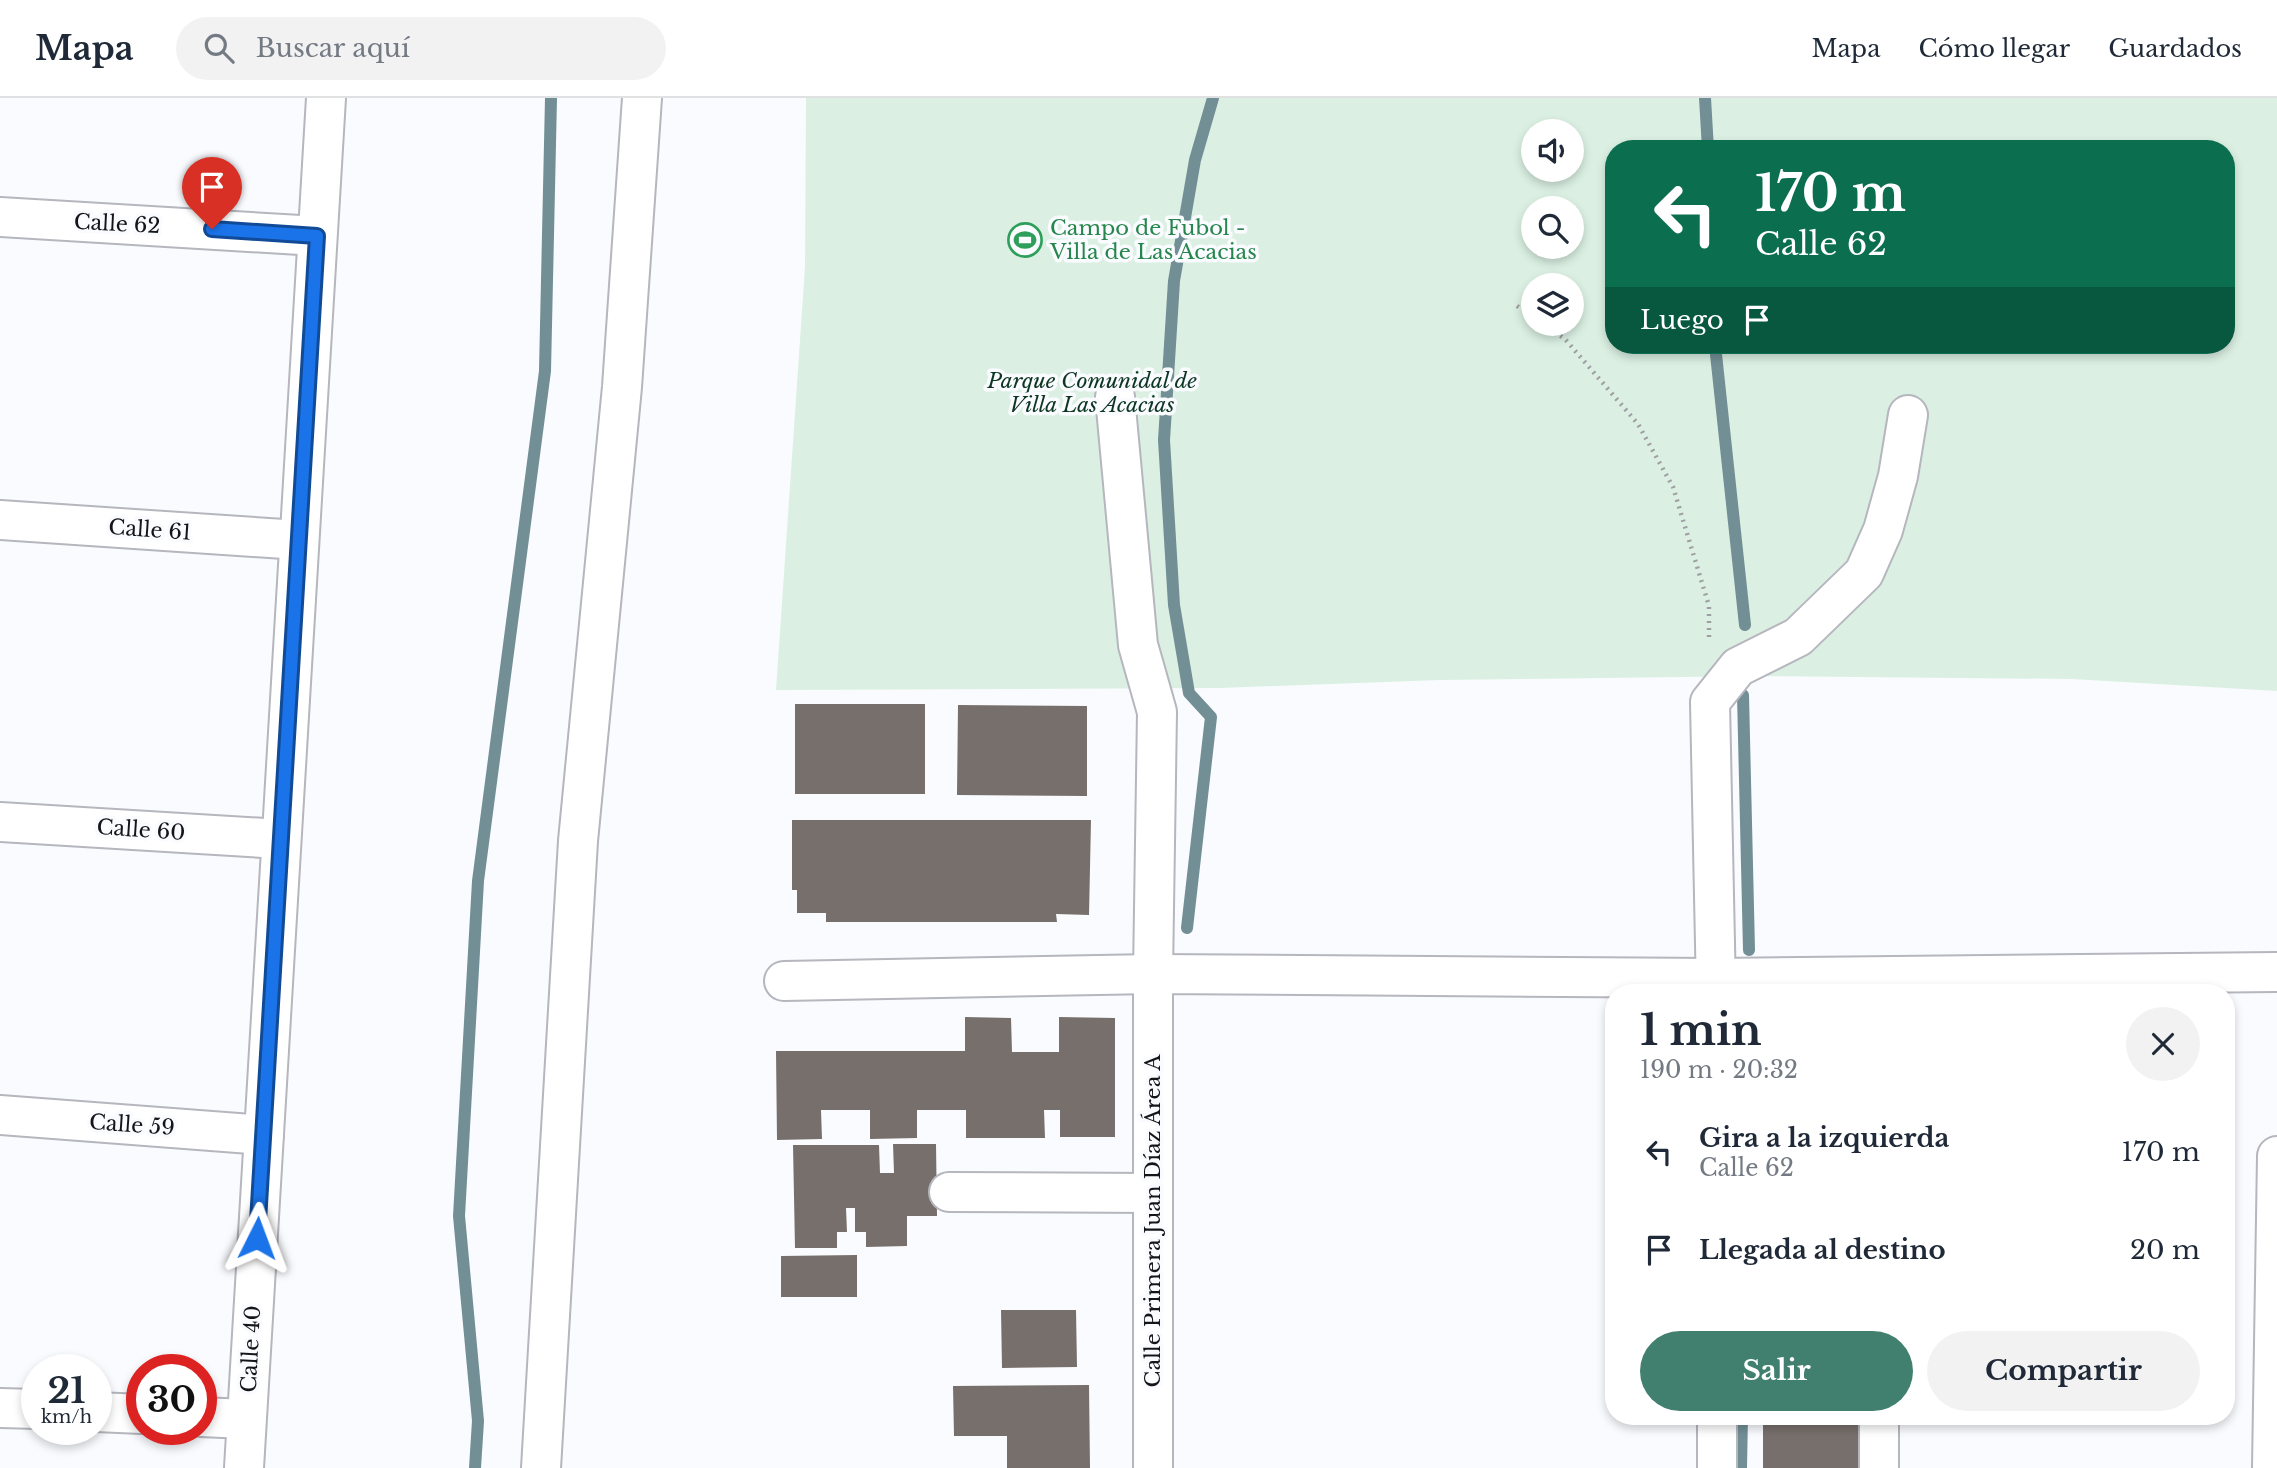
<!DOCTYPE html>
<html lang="es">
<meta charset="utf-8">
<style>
body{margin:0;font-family:"Libre Baskerville",serif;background:#f2f2f3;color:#1f2937;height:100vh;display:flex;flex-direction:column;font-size:26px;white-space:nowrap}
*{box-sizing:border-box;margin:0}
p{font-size:23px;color:#747a83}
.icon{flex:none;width:38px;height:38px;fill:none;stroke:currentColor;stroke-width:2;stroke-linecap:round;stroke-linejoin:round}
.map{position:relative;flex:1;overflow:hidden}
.sheet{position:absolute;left:1605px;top:886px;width:630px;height:441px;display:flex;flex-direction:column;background:#fff;border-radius:28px;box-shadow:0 4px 10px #0003}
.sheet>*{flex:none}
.top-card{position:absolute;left:1605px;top:42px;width:630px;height:214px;border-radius:28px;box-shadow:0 4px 10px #0003;background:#0b6e4f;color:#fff;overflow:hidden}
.fabs{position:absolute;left:1521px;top:21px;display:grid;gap:14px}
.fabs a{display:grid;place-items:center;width:63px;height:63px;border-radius:50%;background:#fff;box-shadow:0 4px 10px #0003;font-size:35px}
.speed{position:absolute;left:21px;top:1256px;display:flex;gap:14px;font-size:35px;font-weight:700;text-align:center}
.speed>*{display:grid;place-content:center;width:91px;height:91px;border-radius:50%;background:#fff;box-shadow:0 4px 10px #0003;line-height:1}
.speed small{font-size:18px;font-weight:400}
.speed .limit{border:10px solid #d22;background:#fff;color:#111}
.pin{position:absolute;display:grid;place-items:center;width:60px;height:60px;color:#fff;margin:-72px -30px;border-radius:50% 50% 50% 0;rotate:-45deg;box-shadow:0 0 7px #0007}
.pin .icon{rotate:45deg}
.me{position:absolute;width:77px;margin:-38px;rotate:3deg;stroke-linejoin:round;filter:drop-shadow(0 0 5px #0008)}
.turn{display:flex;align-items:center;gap:24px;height:147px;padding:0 35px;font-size:32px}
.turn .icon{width:91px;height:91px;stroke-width:2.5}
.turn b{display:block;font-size:49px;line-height:60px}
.then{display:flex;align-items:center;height:66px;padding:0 35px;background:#0003;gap:14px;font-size:26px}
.round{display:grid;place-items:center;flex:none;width:74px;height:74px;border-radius:37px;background:#f2f2f3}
.overview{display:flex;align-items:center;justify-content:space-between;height:119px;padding:0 35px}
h1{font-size:42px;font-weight:700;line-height:52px}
.button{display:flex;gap:14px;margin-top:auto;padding:14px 35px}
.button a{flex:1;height:80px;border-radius:42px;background:#41806e;color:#fff;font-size:28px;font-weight:700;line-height:80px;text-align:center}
.button a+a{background:#f2f2f3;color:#1f2937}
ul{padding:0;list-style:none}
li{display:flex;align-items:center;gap:21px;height:98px;padding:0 35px}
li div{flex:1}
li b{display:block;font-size:26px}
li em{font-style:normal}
header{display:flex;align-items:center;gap:42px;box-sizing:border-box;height:98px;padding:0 35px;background:#fff;border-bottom:2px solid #e0e1e3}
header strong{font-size:33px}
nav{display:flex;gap:38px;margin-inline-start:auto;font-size:24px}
.search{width:490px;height:63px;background:#f2f2f3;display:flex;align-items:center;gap:18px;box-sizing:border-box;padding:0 24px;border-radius:38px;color:#747a83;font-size:26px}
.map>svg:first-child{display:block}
</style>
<header>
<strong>Mapa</strong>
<div class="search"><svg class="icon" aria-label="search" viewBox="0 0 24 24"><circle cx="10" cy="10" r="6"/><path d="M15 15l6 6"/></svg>Buscar aquí</div>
<nav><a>Mapa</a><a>Cómo llegar</a><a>Guardados</a></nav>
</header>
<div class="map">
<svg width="2277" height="1370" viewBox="0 0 2277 1370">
<rect width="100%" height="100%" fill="#fafbfe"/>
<path fill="#dbf0e3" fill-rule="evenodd" d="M806,0H2277V593L2072,581L1763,578L1439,582L1220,590L776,592L805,169ZM1533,33H1572V72H1533ZM1614,51H2226V247H1614ZM1533,110H1572V149H1533ZM1533,187H1572V226H1533Z"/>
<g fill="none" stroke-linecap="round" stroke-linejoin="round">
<g stroke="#728f95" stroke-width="12">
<polyline points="1705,0 1708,51"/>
<polyline points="1715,247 1745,527"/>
<polyline points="1743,597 1749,852"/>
<polyline points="1187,830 1211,619 1189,595 1174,507 1164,342 1174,183 1195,62 1213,0"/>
<polyline points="475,1370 478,1323 459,1118 478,783 545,273 551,0"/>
<polyline points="1741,1370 1742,1318"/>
</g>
</g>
<g fill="#776f6b">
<rect x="795" y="606" width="130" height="90"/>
<polygon points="958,607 1087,608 1087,698 957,697"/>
<polygon points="792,722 1091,722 1089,817 1056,816 1057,824 826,824 826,815 797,815 797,792 792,792"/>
<polygon points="965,919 1011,920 1012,954 1059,954 1059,919 1115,920 1115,1039 1060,1039 1060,1012 1044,1012 1045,1040 966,1040 966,1012 917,1012 917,1040 870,1041 870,1012 821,1012 822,1041 777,1042 776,953 965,953"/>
<polygon points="893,1046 936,1046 937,1118 907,1118 907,1148 866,1149 866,1134 855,1134 855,1110 846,1110 847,1134 837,1134 837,1150 795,1150 793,1047 879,1047 880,1075 894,1075"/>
<polygon points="857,1157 857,1199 781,1199 781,1158"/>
<polygon points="1001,1212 1076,1212 1077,1269 1002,1270"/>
<polygon points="1089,1287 1090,1370 1007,1370 1007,1338 954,1338 953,1288"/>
<rect x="1763" y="1318" width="103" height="52"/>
</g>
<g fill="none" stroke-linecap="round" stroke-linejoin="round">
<g stroke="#b5b6be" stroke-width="42">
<g id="minor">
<polyline points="0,119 317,138"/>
<polyline points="1115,299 1138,547 1157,614 1153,876 1153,1370"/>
<polyline points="0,422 299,442"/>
<polyline points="0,724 281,741"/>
<polyline points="784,883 1153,876 1716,880 2277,874"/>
<polyline points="1716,894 1710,604 1738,569 1798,539 1864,475 1883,432 1898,378 1908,317"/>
<polyline points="0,1017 264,1037"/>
<polyline points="949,1094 1153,1095"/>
<polyline points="0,1310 37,1311"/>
<polyline points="96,1314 142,1316"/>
<polyline points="1717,1318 1717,1370"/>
<polyline points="201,1319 246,1321"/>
<polyline points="244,1370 326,0"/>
<polyline points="541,1370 578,743 622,289 642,0"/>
<polyline points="1879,1370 1879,1318"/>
<polyline points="2272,1370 2277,1058"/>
</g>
</g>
<g stroke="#9e9fa2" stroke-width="4.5" stroke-dasharray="2 5" stroke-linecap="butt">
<polyline points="1517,208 1533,219"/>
<polyline points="1543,226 1565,241 1638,326 1673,389 1709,508 1709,544"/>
</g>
<use href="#minor" stroke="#fff" stroke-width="38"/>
</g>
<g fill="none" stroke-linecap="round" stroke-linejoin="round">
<g stroke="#114b97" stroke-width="18">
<polyline id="route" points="212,131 317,138 257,1140"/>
</g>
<use href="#route" stroke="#1a73e8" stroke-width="12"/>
</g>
<defs>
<g id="stadium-ring" transform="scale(1.75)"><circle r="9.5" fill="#fafbfe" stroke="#2e9e5b" stroke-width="1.5"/><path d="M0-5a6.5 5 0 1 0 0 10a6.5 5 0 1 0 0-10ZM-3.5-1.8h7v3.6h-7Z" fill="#2e9e5b"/></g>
</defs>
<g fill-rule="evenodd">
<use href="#stadium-ring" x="1025" y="142"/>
</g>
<g text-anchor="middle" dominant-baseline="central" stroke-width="7" stroke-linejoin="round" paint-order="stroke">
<g font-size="21" fill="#151518" stroke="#fafbfe">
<text transform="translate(117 126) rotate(3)">Calle 62</text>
<text transform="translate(150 432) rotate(4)">Calle 61</text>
<text transform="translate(141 732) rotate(4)">Calle 60</text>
<text transform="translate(132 1027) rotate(4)">Calle 59</text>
<text transform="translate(1153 1123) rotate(-90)">Calle Primera Juan Díaz Área A</text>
<text transform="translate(251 1251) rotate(-87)">Calle 40</text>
</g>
<g font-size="21" fill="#27864d" stroke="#fafbfe" text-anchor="start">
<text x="1050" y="130">Campo de Fubol -<tspan x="1050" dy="24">Villa de Las Acacias</tspan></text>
</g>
<g font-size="21" font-style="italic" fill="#0c3622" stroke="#fafbfe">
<text x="1092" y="283">Parque Comunidal de<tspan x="1092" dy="24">Villa Las Acacias</tspan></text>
</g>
</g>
</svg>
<div class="fabs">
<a><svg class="icon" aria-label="sound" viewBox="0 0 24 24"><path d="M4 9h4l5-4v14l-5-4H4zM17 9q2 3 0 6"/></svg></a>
<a><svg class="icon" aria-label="search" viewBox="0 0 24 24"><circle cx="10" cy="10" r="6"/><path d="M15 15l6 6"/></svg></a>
<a><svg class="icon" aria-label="layers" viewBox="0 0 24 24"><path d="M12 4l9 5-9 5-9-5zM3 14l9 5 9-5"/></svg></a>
</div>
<div class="speed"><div>21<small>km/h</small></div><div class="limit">30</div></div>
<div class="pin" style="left:212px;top:131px;background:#d93025"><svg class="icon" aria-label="arrive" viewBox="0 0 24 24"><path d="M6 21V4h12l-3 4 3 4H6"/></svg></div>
<svg class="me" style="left:257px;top:1140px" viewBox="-20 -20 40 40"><path d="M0-17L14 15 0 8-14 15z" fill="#1a73e8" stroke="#fff" stroke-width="4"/></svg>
<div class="top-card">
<div class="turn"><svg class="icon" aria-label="left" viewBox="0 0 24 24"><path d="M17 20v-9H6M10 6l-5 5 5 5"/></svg><div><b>170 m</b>Calle 62</div></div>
<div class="then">Luego<svg class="icon" aria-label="arrive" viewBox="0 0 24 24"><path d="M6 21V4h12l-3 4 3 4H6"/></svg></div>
</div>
<section class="sheet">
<div class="overview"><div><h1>1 min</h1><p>190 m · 20:32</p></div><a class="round"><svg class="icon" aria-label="close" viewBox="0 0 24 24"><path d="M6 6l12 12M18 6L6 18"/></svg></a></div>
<ul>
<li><svg class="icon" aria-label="left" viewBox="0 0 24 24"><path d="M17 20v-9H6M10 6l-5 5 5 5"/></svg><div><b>Gira a la izquierda</b><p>Calle 62</p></div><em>170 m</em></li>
<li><svg class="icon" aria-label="arrive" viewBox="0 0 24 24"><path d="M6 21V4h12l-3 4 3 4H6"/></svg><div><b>Llegada al destino</b></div><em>20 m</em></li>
</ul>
<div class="button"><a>Salir</a><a>Compartir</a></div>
</section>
</div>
